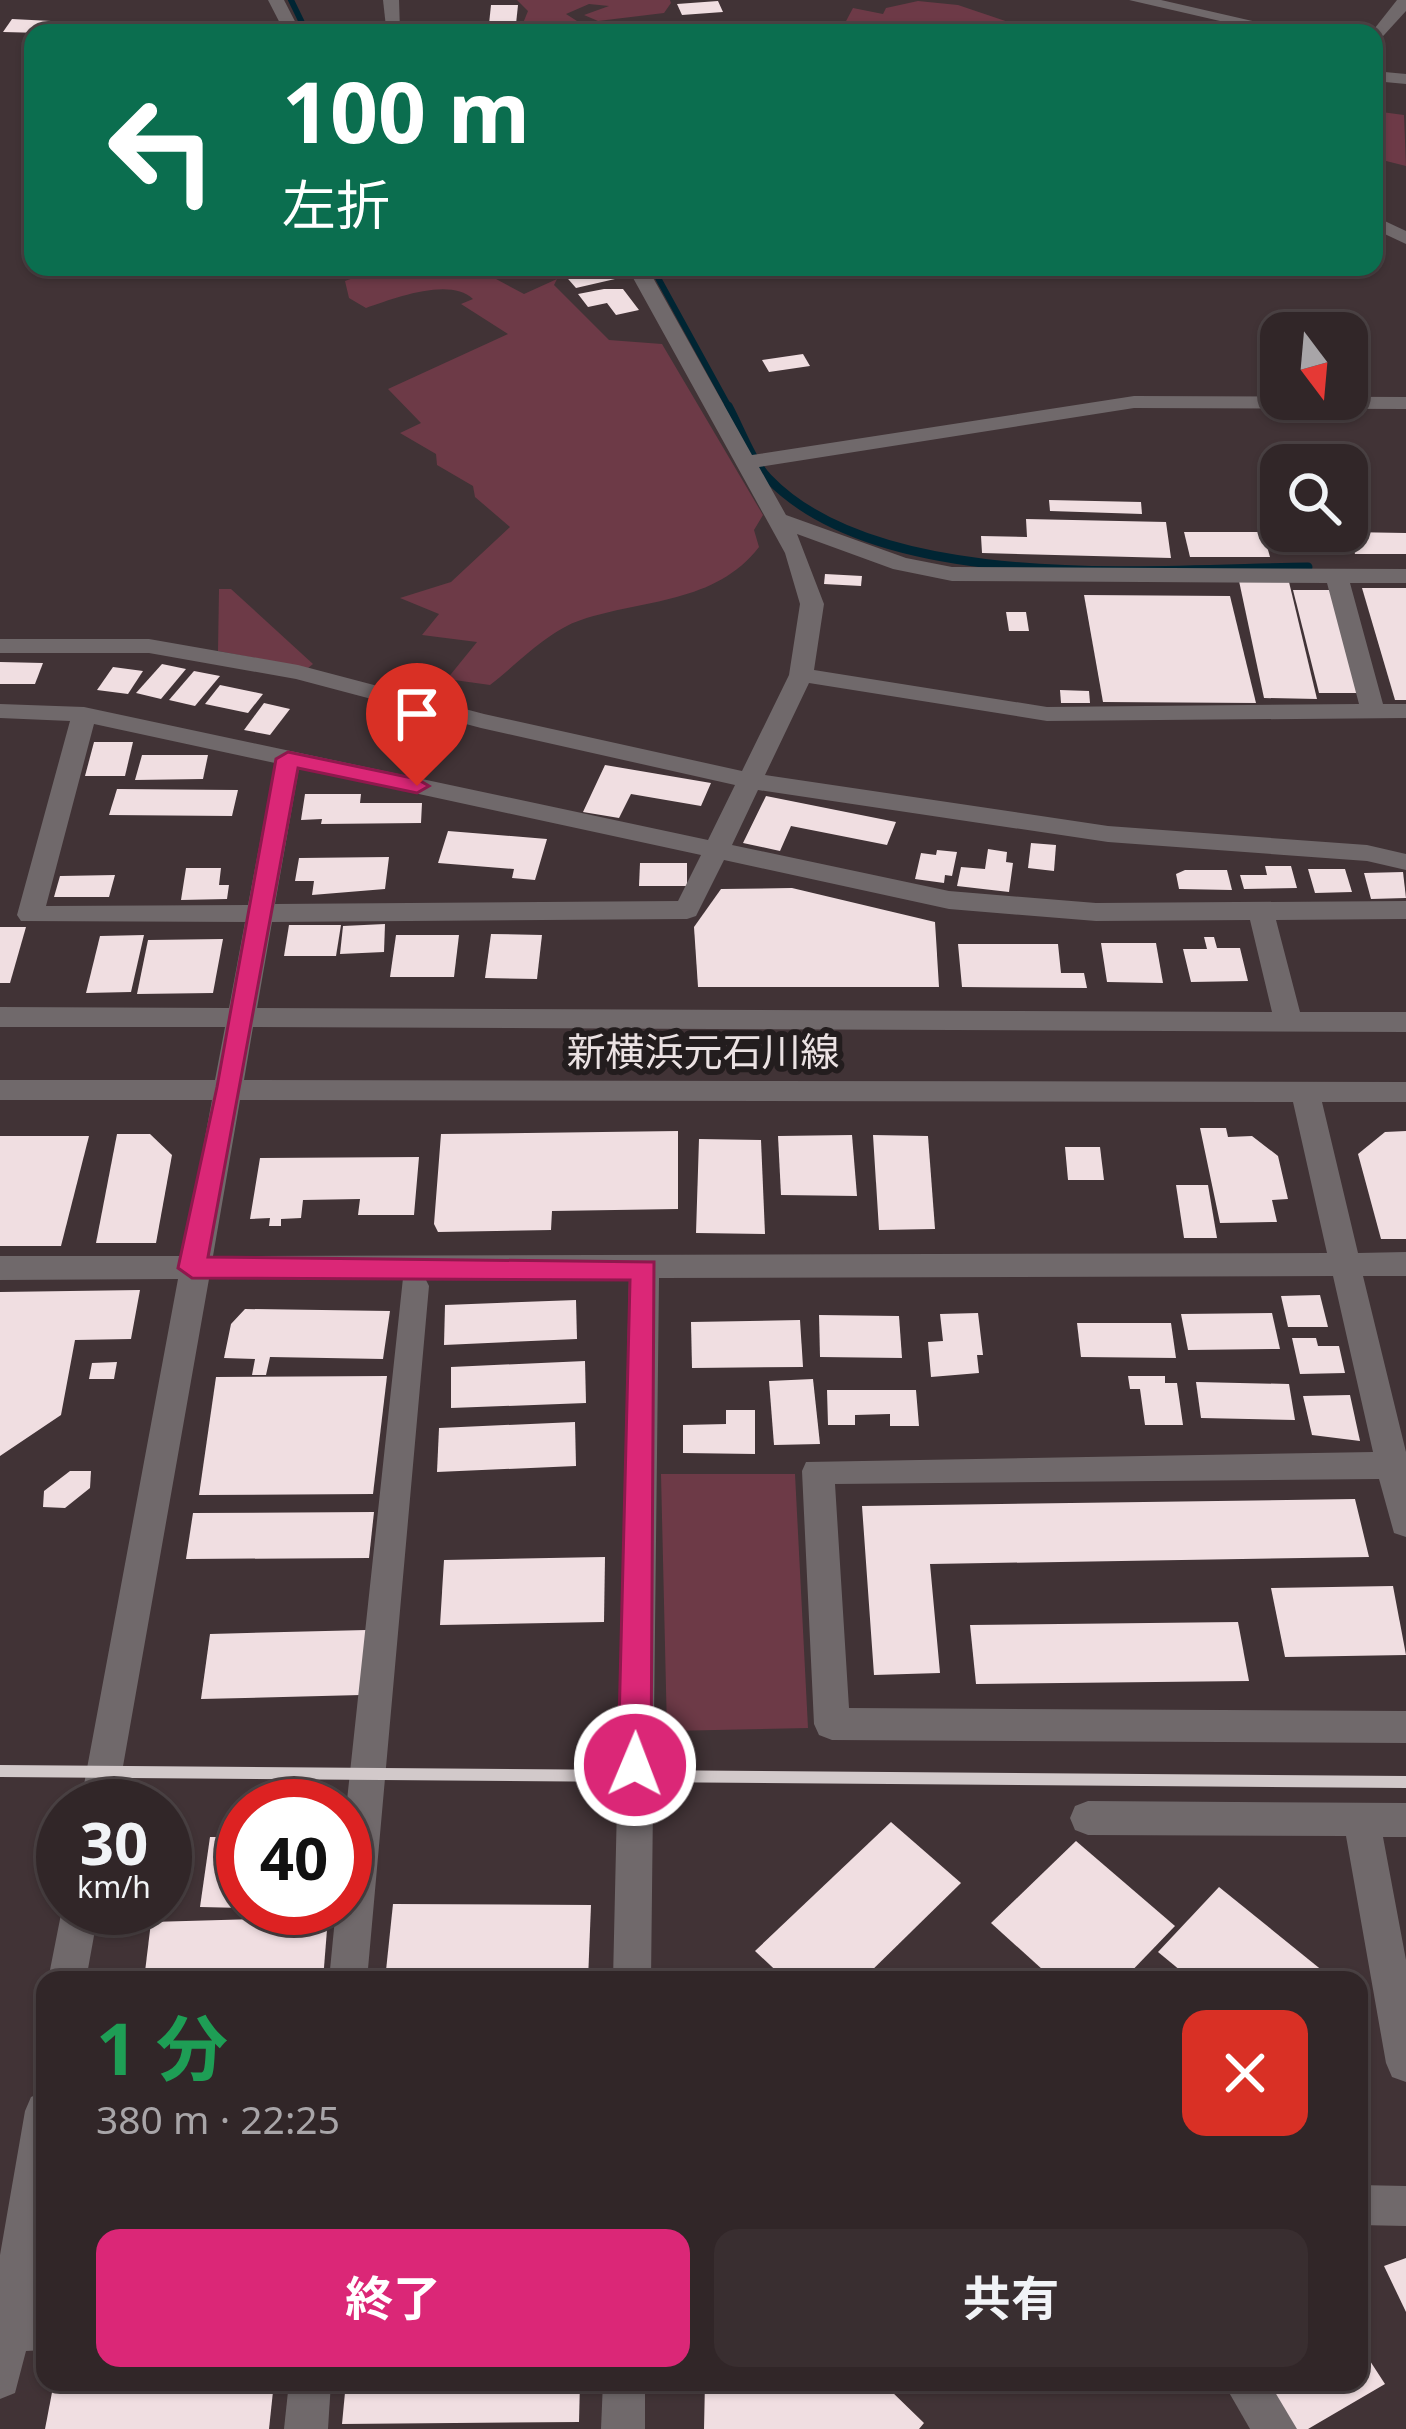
<!DOCTYPE html>
<html lang="ja">
<meta charset="utf-8">
<style>
body{margin:0;font-family:"Noto Sans","Noto Sans JP",sans-serif;background:#392e30;color:#f1f3f6;height:100vh;display:flex;flex-direction:column;font-size:45px;white-space:nowrap}
*{box-sizing:border-box;margin:0}
p{font-size:39px;color:#a8a5a8}
.icon{flex:none;width:66px;height:66px;fill:none;stroke:currentColor;stroke-width:2;stroke-linecap:round;stroke-linejoin:round}
.map{position:relative;flex:1;overflow:hidden}
.details{position:absolute;left:36px;top:1971px;width:1332px;height:420px;display:flex;flex-direction:column;background:#312628;border-radius:24px;box-shadow:0 3px 9px #0004,0 0 0 3px #4c4345}
.details>*{flex:none}
.top-card{position:absolute;left:24px;top:24px;width:1359px;height:252px;border-radius:24px;box-shadow:0 3px 9px #0004,0 0 0 3px #4c4345;background:#0b6e4f;color:#fff;overflow:hidden}
.needle{width:78px;rotate:164deg}
.buttons{position:absolute;left:1260px;top:312px;display:grid;gap:24px}
.buttons a{display:grid;place-items:center;width:108px;height:108px;border-radius:24px;background:#312628;box-shadow:0 3px 9px #0004,0 0 0 3px #4c4345;font-size:60px}
.speed{position:absolute;left:36px;top:1779px;display:flex;gap:24px;font-size:60px;font-weight:700;text-align:center}
.speed>*{display:grid;place-content:center;width:156px;height:156px;border-radius:50%;background:#312628;box-shadow:0 3px 9px #0004,0 0 0 3px #4c4345;line-height:1}
.speed small{font-size:30px;font-weight:400}
.speed .limit{border:18px solid #d22;background:#fff;color:#111}
.pin{position:absolute;display:grid;place-items:center;width:102px;height:102px;color:#fff;margin:-123px -51px;border-radius:50% 50% 50% 0;rotate:-45deg;box-shadow:0 0 12px #0007}
.pin .icon{rotate:45deg}
.me{position:absolute;width:132px;margin:-66px;rotate:1deg;stroke-linejoin:round;filter:drop-shadow(0 0 9px #0008)}
.turn{display:flex;align-items:center;gap:42px;height:252px;padding:0 60px;font-size:54px}
.turn .icon{width:156px;height:156px;stroke-width:2.5}
.turn b{display:block;font-size:84px;line-height:102px}
.round{display:grid;place-items:center;flex:none;width:126px;height:126px;border-radius:24px;background:#392e30}
.headline{display:flex;align-items:center;justify-content:space-between;height:204px;padding:0 60px}
h1{font-size:72px;font-weight:700;line-height:90px;color:#1e9e55}
.cta{display:flex;gap:24px;margin-top:auto;padding:24px 60px}
.cta a{flex:1;height:138px;border-radius:24px;background:#db2777;color:#fff;font-size:48px;font-weight:700;line-height:138px;text-align:center}
.cta a+a{background:#392e30;color:#f1f3f6}
.map>svg:first-child{display:block}
</style>
<div class="map">
<svg width="1406" height="2429" viewBox="0 0 1406 2429">
<rect width="100%" height="100%" fill="#413336"/>
<g fill="#6d3a47">
<polygon points="517,0 670,0 671,3 664,13 598,21 584,15 609,6 589,4 566,14 577,21 572,24 519,33 528,11"/>
<polygon points="918,1 958,5 1041,33 892,33 894,26 845,23 853,8 883,14 886,8"/>
<polygon points="1374,111 1404,115 1406,166 1374,158"/>
<path d="M384,267L394,272L488,267L483,272L524,294L557,279L554,285L609,340L662,344L763,515L754,530L759,547C715,604 643,599 581,620C549,630 516,665 490,685L447,679L477,642L422,635L439,614L400,598L451,582L510,527L475,497L473,486L437,465L436,454L400,433L421,423L388,389L508,334L461,304L473,299C450,277 395,298 366,308L349,298L345,281Z"/>
<polygon points="219,589 231,589 313,664 308,668 218,651"/>
<polygon points="661,1474 795,1474 808,1728 667,1731"/>
</g>
<g fill="none" stroke-linecap="round" stroke-linejoin="round">
<g stroke="#002533" stroke-width="6">
<polyline points="291,0 307,33"/>
<polyline points="652,267 730,409"/>
</g>
<path stroke="#002533" stroke-width="9" d="M728,406C740,428 751,460 768,478C880,595 1158,569 1308,567"/>
</g>
<g fill="#f0dee1">
<polygon points="718,1 723,12 682,15 677,4"/>
<polygon points="491,5 518,5 516,24 489,24"/>
<polygon points="12,19 51,21 42,33 3,32"/>
<polygon points="575,267 604,267 615,279 576,288 562,272"/>
<polygon points="604,289 623,289 639,310 616,315 607,303 588,307 578,294"/>
<polygon points="803,354 810,366 769,372 762,360"/>
<polygon points="1049,500 1141,502 1142,514 1050,511"/>
<polygon points="1026,519 1166,522 1171,558 982,553 981,536 1027,537"/>
<polygon points="1184,532 1263,532 1270,557 1190,557"/>
<polygon points="1348,532 1406,533 1406,554 1355,554"/>
<polygon points="825,574 862,576 861,586 824,584"/>
<polygon points="1239,581 1289,582 1317,699 1264,698"/>
<polygon points="1362,588 1406,588 1406,700 1395,700"/>
<polygon points="1293,590 1332,590 1360,693 1319,693"/>
<polygon points="1084,595 1230,596 1256,703 1103,702"/>
<polygon points="1006,612 1026,612 1029,631 1009,631"/>
<polygon points="0,662 43,663 35,684 0,684"/>
<polygon points="162,664 186,669 161,699 136,693"/>
<polygon points="113,667 143,671 128,694 97,690"/>
<polygon points="194,671 220,676 195,706 169,700"/>
<polygon points="220,685 263,694 248,713 205,704"/>
<polygon points="1060,690 1089,691 1090,703 1061,703"/>
<polygon points="264,703 290,709 270,735 244,730"/>
<polygon points="94,742 133,742 125,776 85,776"/>
<polygon points="142,755 208,755 203,779 135,780"/>
<polygon points="605,765 711,783 701,806 631,794 619,818 583,812"/>
<polygon points="117,789 238,790 232,816 109,815"/>
<polygon points="305,794 361,794 360,803 422,803 421,823 321,824 322,819 301,820"/>
<polygon points="766,796 896,822 887,845 791,826 780,851 743,843"/>
<polygon points="448,831 547,839 535,880 512,878 514,869 438,863"/>
<polygon points="1031,843 1056,845 1054,871 1028,868"/>
<polygon points="988,849 1007,852 1006,862 1013,863 1009,892 957,886 961,867 985,869"/>
<polygon points="937,850 957,852 952,876 945,875 944,883 915,879 921,853 936,855"/>
<polygon points="389,857 385,889 312,895 314,881 295,881 299,858"/>
<polygon points="640,863 687,863 687,886 639,886"/>
<polygon points="1265,866 1291,866 1297,888 1244,889 1240,875 1267,875"/>
<polygon points="186,868 221,868 219,885 229,885 227,899 181,900"/>
<polygon points="1308,869 1345,869 1352,892 1315,893"/>
<polygon points="1185,870 1227,870 1232,890 1179,889 1176,874"/>
<polygon points="1403,872 1406,898 1371,899 1364,873"/>
<polygon points="115,875 109,897 54,897 60,876"/>
<polygon points="792,888 935,922 939,987 698,987 694,927 721,889"/>
<polygon points="385,924 384,952 340,954 343,926"/>
<polygon points="289,925 341,925 336,956 284,956"/>
<polygon points="0,927 26,927 10,983 0,983"/>
<polygon points="491,934 542,935 537,979 485,978"/>
<polygon points="144,935 131,992 86,993 100,936"/>
<polygon points="396,935 459,935 454,977 390,977"/>
<polygon points="1204,937 1214,937 1217,948 1240,948 1248,981 1191,982 1183,949 1207,949"/>
<polygon points="223,939 213,993 137,994 148,940"/>
<polygon points="1101,943 1156,943 1163,983 1107,982"/>
<polygon points="958,944 1058,944 1061,973 1084,973 1087,988 962,987"/>
<polygon points="1200,1128 1226,1128 1228,1137 1252,1136 1278,1156 1288,1199 1272,1200 1277,1222 1220,1223"/>
<polygon points="678,1131 678,1209 552,1211 551,1230 438,1232 434,1224 441,1134"/>
<polygon points="1406,1131 1406,1239 1381,1239 1358,1154 1385,1132"/>
<polygon points="117,1134 150,1134 172,1155 156,1243 96,1243"/>
<polygon points="852,1135 857,1196 781,1195 778,1136"/>
<polygon points="873,1135 928,1136 935,1229 879,1230"/>
<polygon points="0,1136 89,1136 61,1246 0,1246"/>
<polygon points="699,1139 761,1140 765,1234 696,1233"/>
<polygon points="1065,1147 1100,1147 1104,1180 1068,1180"/>
<polygon points="419,1157 414,1215 358,1215 360,1199 303,1200 301,1218 281,1219 281,1226 269,1226 270,1218 250,1219 260,1158"/>
<polygon points="1176,1185 1208,1185 1217,1238 1184,1238"/>
<polygon points="140,1290 131,1339 75,1340 61,1415 0,1456 0,1292"/>
<polygon points="1320,1295 1328,1327 1288,1327 1281,1296"/>
<polygon points="576,1300 577,1339 444,1345 445,1305"/>
<polygon points="245,1309 390,1311 383,1359 270,1357 266,1375 252,1375 255,1359 224,1358 231,1324"/>
<polygon points="978,1313 983,1355 977,1355 979,1373 931,1377 928,1342 943,1341 940,1314"/>
<polygon points="1272,1313 1280,1349 1188,1350 1181,1314"/>
<polygon points="819,1315 899,1316 902,1358 820,1357"/>
<polygon points="800,1320 803,1367 692,1368 691,1322"/>
<polygon points="1077,1323 1171,1323 1176,1358 1081,1357"/>
<polygon points="1292,1338 1316,1338 1318,1346 1339,1346 1345,1373 1300,1374"/>
<polygon points="585,1361 586,1403 451,1408 451,1367"/>
<polygon points="117,1362 114,1379 89,1379 92,1363"/>
<polygon points="387,1376 373,1494 199,1495 216,1377"/>
<polygon points="1128,1376 1165,1376 1165,1383 1177,1383 1183,1425 1145,1425 1140,1389 1130,1389"/>
<polygon points="813,1379 820,1444 774,1445 769,1381"/>
<polygon points="1196,1382 1289,1384 1295,1420 1201,1418"/>
<polygon points="827,1390 916,1390 919,1426 890,1426 890,1414 855,1415 855,1425 828,1425"/>
<polygon points="1350,1395 1360,1441 1312,1435 1303,1396"/>
<polygon points="726,1410 755,1410 755,1454 683,1453 683,1425 726,1424"/>
<polygon points="575,1422 576,1466 437,1472 439,1428"/>
<polygon points="70,1471 91,1471 90,1488 65,1508 43,1507 44,1491"/>
<polygon points="1355,1499 1369,1557 930,1564 940,1673 874,1675 862,1506"/>
<polygon points="374,1512 369,1558 186,1559 193,1513"/>
<polygon points="605,1557 604,1622 440,1625 444,1560"/>
<polygon points="1393,1586 1406,1655 1285,1657 1271,1588"/>
<polygon points="1238,1622 1249,1681 976,1684 970,1625"/>
<polygon points="366,1630 361,1695 201,1699 210,1634"/>
<polygon points="891,1822 961,1883 862,1980 786,1980 755,1951"/>
<polygon points="210,1837 243,1837 243,1908 200,1907"/>
<polygon points="1076,1841 1175,1926 1123,1980 1054,1980 991,1923"/>
<polygon points="1219,1887 1334,1980 1192,1980 1158,1952"/>
<polygon points="393,1904 591,1905 588,1980 385,1980"/>
<polygon points="328,1917 323,1980 144,1980 151,1922"/>
<polygon points="1406,2258 1406,2312 1384,2266"/>
<polygon points="1359,2344 1385,2384 1308,2429 1289,2429 1261,2382 1359,2382"/>
<polygon points="54,2382 274,2382 269,2429 45,2429"/>
<polygon points="346,2382 580,2382 579,2422 342,2424"/>
<polygon points="705,2382 889,2382 889,2389 924,2423 919,2429 704,2429"/>
</g>
<g fill="none" stroke-linecap="round" stroke-linejoin="round">
<g fill="#70696b" fill-rule="evenodd">
<polygon points="268,0 284,0 301,33 285,33"/>
<polygon points="383,0 399,0 400,31 386,27"/>
<polygon points="1129,0 1161,0 1305,33 1272,33"/>
<polygon points="1397,0 1406,0 1406,11 1374,46 1371,33"/>
<polygon points="1374,71 1406,74 1406,84 1374,81"/>
<polygon points="1374,216 1406,231 1406,244 1374,229"/>
<path d="M627,267H647L752,455L1134,396L1406,397V409L1134,408L759,467L786,515L906,558L952,567L1406,569V583H1350L1383,704H1406V718L1047,721L809,683L765,775L1108,826L1367,845L1406,854V870L1367,861L1108,842L758,790L732,845L949,891L1096,903L1406,901V919L1276,920L1300,1012H1406V1032L253,1027L244,1080L1406,1082V1102H1322L1358,1253L1406,1252V1276H1363L1406,1452V1537L1394,1533L1379,1479L835,1484L849,1708L1406,1711V1743L832,1740L819,1735L814,1724L802,1471L806,1462L1373,1452L1333,1276L659,1278L651,1980H613L629,1278H425L429,1286L367,1980H329L336,1908H345V1819L403,1278L209,1279L116,1806H80L178,1279L0,1280V1256H183L212,1100H0V1080H215L225,1027H0V1007L229,1008L245,922L21,921L17,915L70,721L0,718V704L84,707L708,840L735,785L481,728L296,679L149,653H0V639H149L298,665L484,714L742,771L789,675L800,604L785,553ZM797,534L893,569L952,581L1327,583L1359,704L1047,707L814,670L824,604ZM94,724L275,763L248,905L46,906ZM299,768L701,855L678,901L275,904ZM724,860L949,909L1096,921L1250,920L1272,1012L257,1008L272,922L687,919L696,916ZM240,1100L1293,1102L1327,1253L213,1256Z"/>
<polygon points="1088,1801 1406,1803 1406,1837 1383,1837 1406,1960 1406,2082 1392,2077 1386,2063 1346,1836 1088,1835 1075,1830 1070,1818 1075,1806"/>
<polygon points="63,1904 63,1908 99,1908 86,1980 48,1980"/>
<polygon points="45,2091 45,2234 33,2308 45,2308 45,2350 26,2351 15,2393 0,2399 0,2255 25,2111 31,2097"/>
<polygon points="1359,2185 1406,2186 1406,2226 1359,2225"/>
<polygon points="289,2382 331,2382 328,2429 284,2429"/>
<polygon points="603,2382 645,2382 645,2429 601,2429"/>
<polygon points="1223,2382 1269,2382 1297,2429 1250,2429"/>
</g>
<polyline stroke="#d2c9ca" stroke-width="12" points="0,1771 1406,1782"/>
</g>
<polygon fill="#db2777" stroke="#8e194d" stroke-width="3" points="288,752 417,779 429,786 417,793 298,768 208,1257 654,1262 651,1765 646,1775 635,1780 623,1775 618,1765 630,1280 192,1278 178,1268 217,1087 276,759"/>
<g text-anchor="middle" dominant-baseline="central" stroke-width="12" stroke-linejoin="round" paint-order="stroke">
<g font-size="39" fill="#ebe2e3" stroke="#231d1e">
<text x="703" y="1050">新横浜元石川線</text>
</g>
</g>
</svg>
<div class="buttons">
<a><svg class="needle" viewBox="-14 -14 28 28"><path d="M0-13l5 13h-10z" fill="#e53935"/><path d="M0 13l5-13h-10z" fill="#a8a5a8"/></svg></a>
<a><svg class="icon" aria-label="search" viewBox="0 0 24 24"><circle cx="10" cy="10" r="6"/><path d="M15 15l6 6"/></svg></a>
</div>
<div class="speed"><div>30<small>km/h</small></div><div class="limit">40</div></div>
<div class="pin" style="left:417px;top:786px;background:#d93025"><svg class="icon" aria-label="arrive" viewBox="0 0 24 24"><path d="M6 21V4h12l-3 4 3 4H6"/></svg></div>
<svg class="me" style="left:635px;top:1765px" viewBox="-20 -20 40 40"><circle r="17" fill="#db2777" stroke="#fff" stroke-width="3"/><path d="M0-11L8 9 0 5-8 9z" fill="#fff"/></svg>
<div class="top-card">
<div class="turn"><svg class="icon" aria-label="left" viewBox="0 0 24 24"><path d="M17 20v-9H6M10 6l-5 5 5 5"/></svg><div><b>100 m</b>左折</div></div>
</div>
<section class="details">
<div class="headline"><div><h1>1 分</h1><p>380 m · 22:25</p></div><a class="round" style="background:#d93025;color:#fff"><svg class="icon" aria-label="close" viewBox="0 0 24 24"><path d="M6 6l12 12M18 6L6 18"/></svg></a></div>
<div class="cta"><a>終了</a><a>共有</a></div>
</section>
</div>
